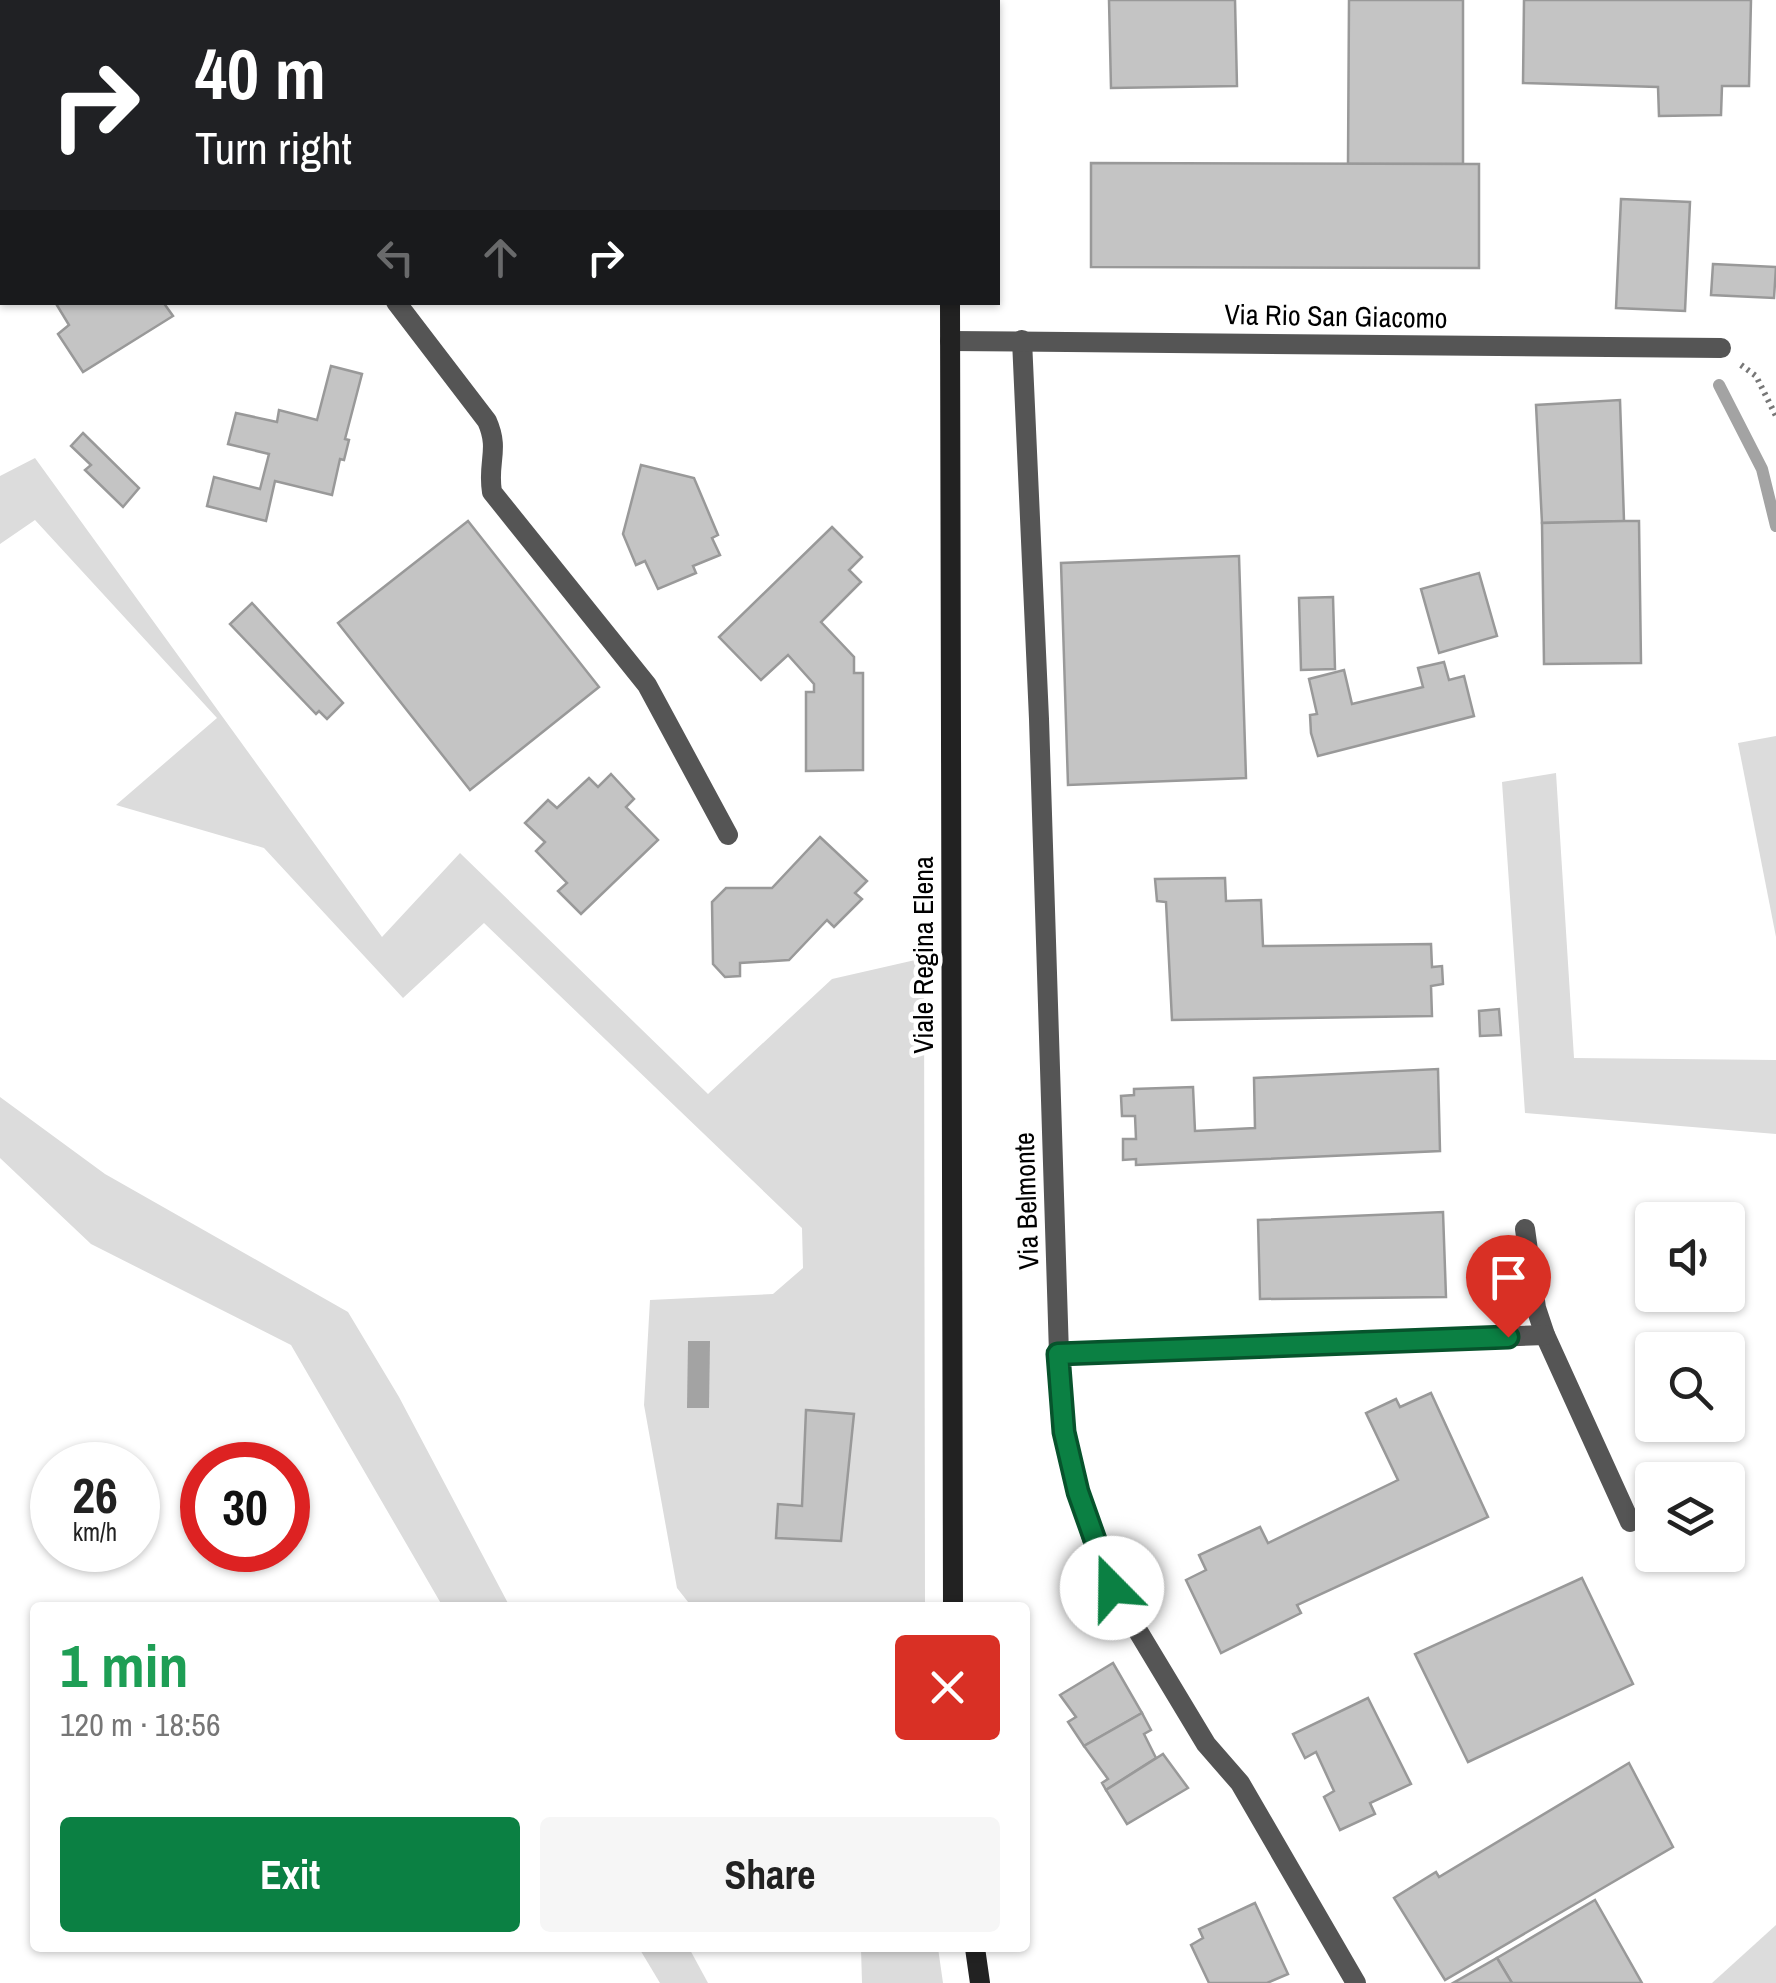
<!DOCTYPE html>
<meta charset="utf-8">
<style>
body{margin:0;font-family:"Archivo Narrow",sans-serif;background:#f6f6f6;color:#222;height:100vh;display:flex;flex-direction:column;font-size:38px;white-space:nowrap}
*{box-sizing:border-box;margin:0}
p{font-size:32px;color:#767676}
.icon{flex:none;width:55px;height:55px;fill:none;stroke:currentColor;stroke-width:2;stroke-linecap:round;stroke-linejoin:round}
.map{position:relative;flex:1;overflow:hidden}
.side{position:absolute;left:30px;top:1602px;width:1000px;height:350px;display:flex;flex-direction:column;background:#fff;border-radius:10px;box-shadow:0 2px 8px #0004}
.side>*{flex:none}
.hud{position:absolute;left:0px;top:0px;width:1000px;height:305px;box-shadow:0 2px 8px #0004;background:#202124;color:#fff;overflow:hidden}
.tools{position:absolute;left:1635px;top:1202px;display:grid;gap:20px}
.tools a{display:grid;place-items:center;width:110px;height:110px;border-radius:10px;background:#fff;box-shadow:0 2px 8px #0004;font-size:50px}
.speed{position:absolute;left:30px;top:1442px;display:flex;gap:20px;font-size:50px;font-weight:700;text-align:center}
.speed>*{display:grid;place-content:center;width:130px;height:130px;border-radius:50%;background:#fff;box-shadow:0 2px 8px #0004;line-height:1}
.speed small{font-size:25px;font-weight:400}
.speed .limit{border:15px solid #d22;background:#fff;color:#111}
.pin{position:absolute;display:grid;place-items:center;width:85px;height:85px;color:#fff;margin:-102px -42px;border-radius:50% 50% 50% 0;rotate:-45deg;box-shadow:0 0 10px #0007}
.pin .icon{rotate:45deg}
.me{position:absolute;width:110px;margin:-55px;rotate:338deg;stroke-linejoin:round;filter:drop-shadow(0 0 8px #0008)}
.turn{display:flex;align-items:center;gap:35px;height:210px;padding:0 30px;font-size:45px}
.turn .icon{width:130px;height:130px;stroke-width:2.5}
.turn b{display:block;font-size:70px;line-height:85px}
.lanes{display:flex;align-items:center;height:95px;padding:0 30px;background:#0003;justify-content:center;gap:50px;direction:ltr}
.lanes .off{opacity:.35}
.round{display:grid;place-items:center;flex:none;width:105px;height:105px;border-radius:10px;background:#f6f6f6}
.headline{display:flex;align-items:center;justify-content:space-between;height:170px;padding:0 30px}
h1{font-size:60px;font-weight:700;line-height:75px;color:#1e9e55}
.cta{display:flex;gap:20px;margin-top:auto;padding:20px 30px}
.cta a{flex:1;height:115px;border-radius:10px;background:#0b8043;color:#fff;font-size:40px;font-weight:700;line-height:115px;text-align:center}
.cta a+a{background:#f6f6f6;color:#222}
.map>svg:first-child{display:block}
</style>
<div class="map">
<svg width="1776" height="1983" viewBox="0 0 1776 1983">
<rect width="100%" height="100%" fill="#fff"/>
<g fill="#dcdcdc">
<polygon points="35,458 382,937 460,853 708,1094 832,979 924,958 925,1607 692,1607 677,1588 644,1405 650,1300 773,1294 803,1268 802,1228 484,923 403,998 264,848 116,805 217,718 35,520 0,544 0,476"/>
<polygon points="1776,736 1776,937 1738,743"/>
<polygon points="1556,773 1574,1058 1776,1060 1776,1134 1525,1113 1502,782"/>
<polygon points="0,1097 105,1174 348,1312 399,1397 510,1607 443,1607 291,1345 91,1244 0,1158"/>
<polygon points="1776,1925 1776,1983 1712,1983"/>
<polygon points="639,1948 689,1948 708,1983 660,1983"/>
<polygon points="861,1948 938,1948 943,1983 862,1983"/>
</g>
<polygon fill="#a3a3a3" points="688,1341 710,1341 709,1408 687,1408"/>
<g fill="none" stroke-linecap="round" stroke-linejoin="round">
<polyline stroke="#a3a3a3" stroke-width="12" points="1719,385 1762,469 1776,526"/>
</g>
<g fill="#c4c4c4" stroke="#999" stroke-width="2.5">
<polygon points="359,0 455,0 451,2"/>
<polygon points="502,0 608,0 498,2"/>
<polygon points="1109,0 1235,0 1237,86 1111,88"/>
<polygon points="1349,0 1463,0 1463,164 1348,164"/>
<polygon points="1524,0 1751,0 1749,86 1722,86 1721,115 1659,116 1658,87 1523,83"/>
<polygon points="1091,163 1479,164 1479,268 1091,267"/>
<polygon points="1621,199 1690,202 1685,311 1616,308"/>
<polygon points="1713,264 1776,267 1774,298 1711,295"/>
<polygon points="163,302 173,316 83,372 58,334 69,325 55,302"/>
<polygon points="331,366 362,374 345,439 349,440 344,460 340,459 332,495 275,481 266,521 207,506 214,477 260,489 269,454 228,444 236,413 277,422 279,410 317,420"/>
<polygon points="1620,400 1624,521 1542,523 1536,405"/>
<polygon points="83,433 139,488 123,507 85,470 91,465 71,446"/>
<polygon points="641,465 694,478 718,535 712,538 720,555 693,566 696,573 658,589 645,561 636,565 623,534"/>
<polygon points="468,521 599,687 470,790 338,623"/>
<polygon points="1624,521 1639,521 1641,663 1544,664 1542,523"/>
<polygon points="832,527 862,557 849,570 861,582 821,622 854,657 854,673 863,673 863,770 806,771 806,692 814,692 814,684 788,655 761,680 719,637"/>
<polygon points="1239,556 1246,778 1068,785 1061,563"/>
<polygon points="1479,573 1497,636 1439,653 1421,589"/>
<polygon points="1333,597 1335,669 1301,670 1299,598"/>
<polygon points="252,603 343,703 327,719 319,711 316,714 230,624"/>
<polygon points="1444,662 1449,680 1464,676 1474,716 1318,756 1311,733 1310,715 1317,714 1309,679 1344,670 1352,704 1423,687 1418,668"/>
<polygon points="611,774 634,799 626,807 658,840 581,914 558,891 567,883 536,851 545,842 525,823 548,800 557,808 589,778 598,787"/>
<polygon points="820,837 867,881 855,893 862,899 834,927 827,920 789,960 740,963 740,976 725,977 713,964 712,902 726,888 772,888"/>
<polygon points="1225,878 1226,901 1261,900 1263,946 1431,944 1432,967 1442,966 1443,984 1431,986 1432,1016 1172,1020 1166,902 1157,901 1155,879"/>
<polygon points="1499,1009 1501,1035 1480,1036 1479,1011"/>
<polygon points="1438,1069 1440,1151 1136,1165 1136,1159 1123,1160 1123,1139 1136,1139 1135,1116 1122,1116 1121,1096 1134,1095 1134,1089 1193,1087 1195,1131 1255,1128 1254,1078"/>
<polygon points="1443,1212 1446,1297 1260,1299 1258,1220"/>
<polygon points="1431,1393 1488,1517 1297,1605 1301,1613 1221,1653 1186,1580 1206,1570 1199,1555 1260,1527 1268,1543 1398,1480 1366,1413 1396,1399 1400,1407"/>
<polygon points="806,1410 854,1414 841,1541 776,1538 778,1504 802,1506"/>
<polygon points="1582,1578 1633,1684 1468,1762 1415,1654"/>
<polygon points="1113,1663 1142,1713 1084,1746 1068,1722 1076,1717 1060,1695"/>
<polygon points="1368,1698 1411,1784 1370,1803 1375,1814 1340,1830 1324,1797 1334,1791 1316,1752 1305,1758 1293,1734"/>
<polygon points="1142,1713 1151,1730 1144,1734 1156,1758 1106,1790 1102,1783 1108,1779 1084,1746"/>
<polygon points="1163,1754 1188,1788 1127,1824 1106,1790"/>
<polygon points="1629,1763 1673,1847 1445,1980 1394,1898 1436,1872 1439,1877"/>
<polygon points="1595,1900 1642,1983 1512,1983 1497,1958"/>
<polygon points="1255,1903 1288,1974 1267,1983 1209,1983 1191,1945 1203,1938 1199,1929"/>
<polygon points="1497,1958 1512,1983 1453,1983"/>
</g>
<g fill="none" stroke-linecap="round" stroke-linejoin="round">
<g stroke="#777" stroke-width="6" stroke-dasharray="2.5 5" stroke-linecap="butt">
<polyline points="996,2 996,0"/>
<polyline points="1741,365 1756,376 1776,416"/>
</g>
<g stroke="#555" stroke-width="20">
<polyline points="788,0 790,2"/>
<polyline points="706,2 711,0"/>
<path d="M396,302L487,421C500,450 487,462 492,492L647,685L728,835"/>
<polyline points="1022,340 1039,719 1059,1354 1064,1431 1078,1492 1095,1548 1112,1588 1206,1744 1240,1783 1356,1983"/>
<polyline points="950,341 1721,348"/>
<polyline points="1525,1229 1536,1308 1545,1335 1630,1522"/>
<polyline points="1059,1354 1545,1335"/>
</g>
<g stroke="#222" stroke-width="20">
<polyline points="949,0 949,2"/>
<polyline points="950,302 953,1608"/>
<polyline points="975,1948 980,1983"/>
</g>
</g>
<g fill="none" stroke-linecap="round" stroke-linejoin="round">
<g stroke="#07532c" stroke-width="25">
<polyline id="route" points="1112,1588 1078,1492 1064,1432 1058,1354 1508,1337"/>
</g>
<use href="#route" stroke="#0b8043" stroke-width="18"/>
</g>
<g text-anchor="middle" dominant-baseline="central" stroke-width="9" stroke-linejoin="round" paint-order="stroke">
<g font-size="28" fill="#000" stroke="#fff">
<text transform="translate(1336 316) rotate(1)">Via Rio San Giacomo</text>
<text transform="translate(923 955) rotate(-90)">Viale Regina Elena</text>
<text transform="translate(1026 1201) rotate(-92)">Via Belmonte</text>
</g>
</g>
</svg>
<div class="tools">
<a><svg class="icon" aria-label="sound" viewBox="0 0 24 24"><path d="M4 9h4l5-4v14l-5-4H4zM17 9q2 3 0 6"/></svg></a>
<a><svg class="icon" aria-label="search" viewBox="0 0 24 24"><circle cx="10" cy="10" r="6"/><path d="M15 15l6 6"/></svg></a>
<a><svg class="icon" aria-label="layers" viewBox="0 0 24 24"><path d="M12 4l9 5-9 5-9-5zM3 14l9 5 9-5"/></svg></a>
</div>
<div class="speed"><div>26<small>km/h</small></div><div class="limit">30</div></div>
<div class="pin" style="left:1508px;top:1337px;background:#d93025"><svg class="icon" aria-label="arrive" viewBox="0 0 24 24"><path d="M6 21V4h12l-3 4 3 4H6"/></svg></div>
<svg class="me" style="left:1112px;top:1588px" viewBox="-20 -20 40 40"><circle r="19" fill="#fff"/><path d="M0-13L10 11 0 6-10 11z" fill="#0b8043"/></svg>
<div class="hud">
<div class="turn"><svg class="icon" aria-label="right" viewBox="0 0 24 24"><path d="M7 20v-9h11M14 6l5 5-5 5"/></svg><div><b>40 m</b>Turn right</div></div>
<div class="lanes"><svg class="icon off" aria-label="left" viewBox="0 0 24 24"><path d="M17 20v-9H6M10 6l-5 5 5 5"/></svg><svg class="icon off" aria-label="ahead" viewBox="0 0 24 24"><path d="M12 20V5M6 11l6-6 6 6"/></svg><svg class="icon" aria-label="right" viewBox="0 0 24 24"><path d="M7 20v-9h11M14 6l5 5-5 5"/></svg></div>
</div>
<section class="side">
<div class="headline"><div><h1>1 min</h1><p>120 m · 18:56</p></div><a class="round" style="background:#d93025;color:#fff"><svg class="icon" aria-label="close" viewBox="0 0 24 24"><path d="M6 6l12 12M18 6L6 18"/></svg></a></div>
<div class="cta"><a>Exit</a><a>Share</a></div>
</section>
</div>
